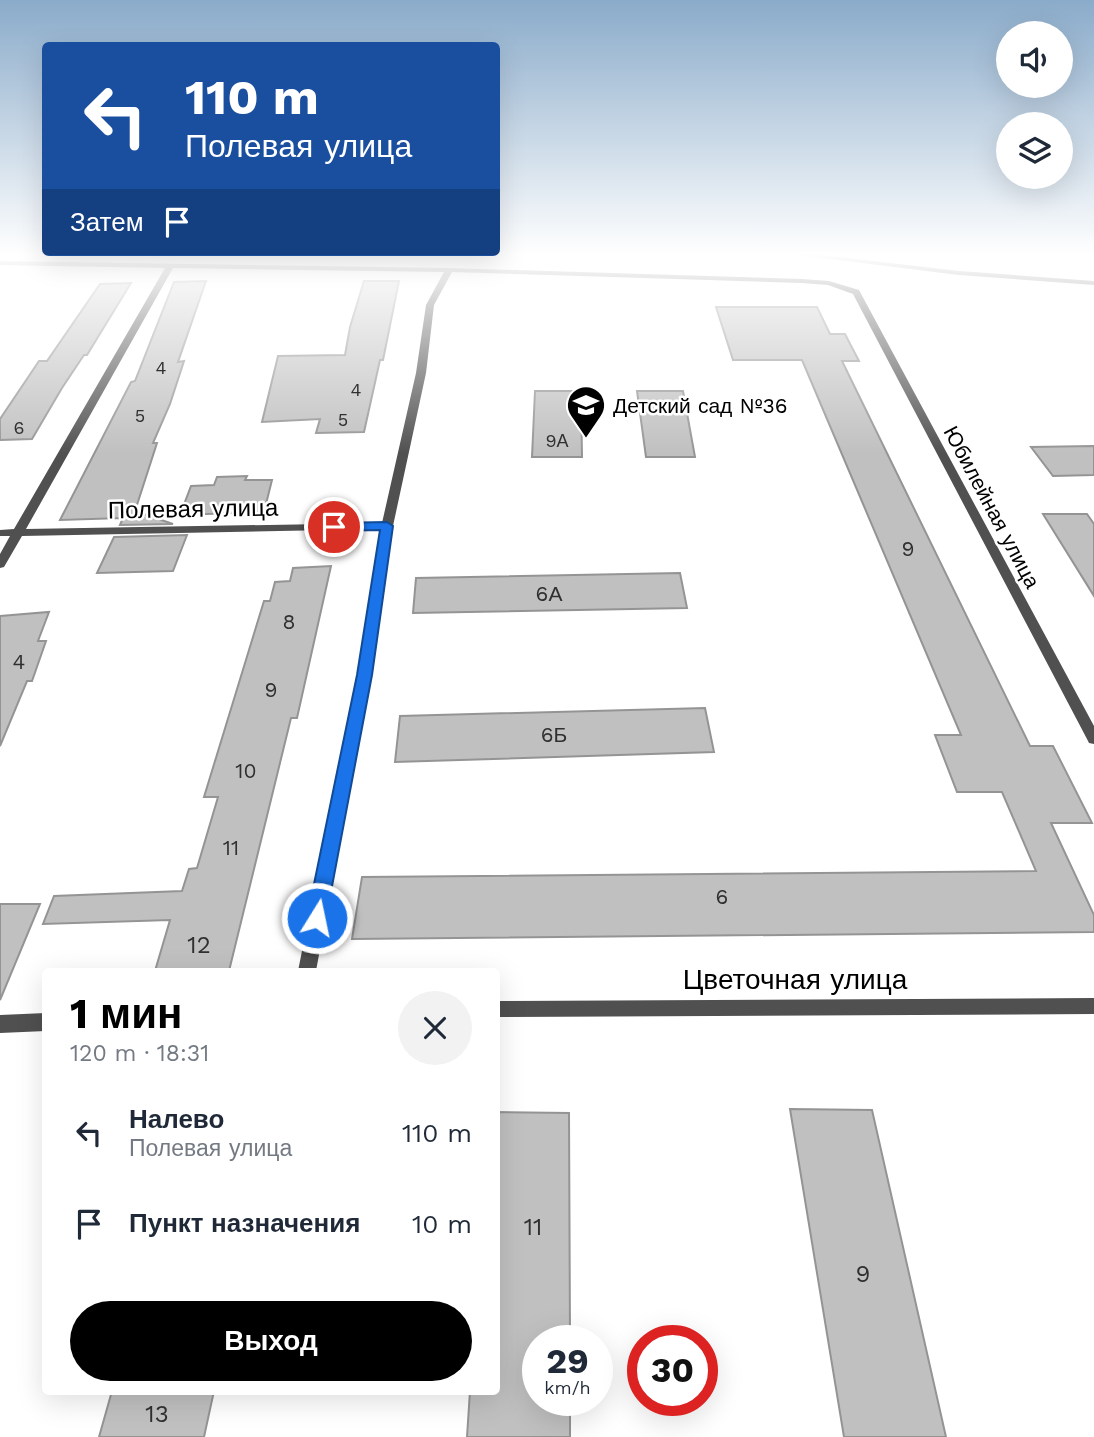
<!DOCTYPE html>
<html lang="ru">
<meta charset="utf-8">
<style>
body{margin:0;font-family:"Work Sans",sans-serif;background:#f2f2f3;color:#1f2937;height:100vh;display:flex;flex-direction:column;font-size:26px;white-space:nowrap}
*{box-sizing:border-box;margin:0}
p{font-size:23px;color:#747a83}
.icon{flex:none;width:38px;height:38px;fill:none;stroke:currentColor;stroke-width:2;stroke-linecap:round;stroke-linejoin:round}
.map{position:relative;flex:1;overflow:hidden}
.drawer{position:absolute;left:42px;top:968px;width:458px;height:427px;display:flex;flex-direction:column;background:#fff;border-radius:7px;box-shadow:0 7px 28px #0002}
.drawer>*{flex:none}
.banner{position:absolute;left:42px;top:42px;width:458px;height:214px;border-radius:7px;box-shadow:0 7px 28px #0002;background:#1a4fa0;color:#fff;overflow:hidden}
.buttons{position:absolute;left:996px;top:21px;display:grid;gap:14px}
.buttons a{display:grid;place-items:center;width:77px;height:77px;border-radius:50%;background:#fff;box-shadow:0 7px 28px #0002;font-size:35px}
.speed{position:absolute;left:522px;top:1325px;display:flex;gap:14px;font-size:35px;font-weight:700;text-align:center}
.speed>*{display:grid;place-content:center;width:91px;height:91px;border-radius:50%;background:#fff;box-shadow:0 7px 28px #0002;line-height:1}
.speed small{font-size:18px;font-weight:400}
.speed .limit{border:10px solid #d22;background:#fff;color:#111}
.pin{position:absolute;display:grid;place-items:center;width:60px;height:60px;color:#fff;margin:-30px;border:4px solid #fff;border-radius:50%;box-shadow:0 2px 7px #0007}
.me{position:absolute;width:77px;margin:-38px;rotate:10deg;stroke-linejoin:round;filter:drop-shadow(0 0 5px #0008)}
.turn{display:flex;align-items:center;gap:24px;height:147px;padding:0 28px;font-size:32px}
.turn .icon{width:91px;height:91px;stroke-width:2.5}
.turn b{display:block;font-size:49px;line-height:60px}
.then{display:flex;align-items:center;height:66px;padding:0 28px;background:#0003;gap:14px;font-size:26px}
.round{display:grid;place-items:center;flex:none;width:74px;height:74px;border-radius:37px;background:#f2f2f3}
.overview{display:flex;align-items:center;justify-content:space-between;height:119px;padding:0 28px}
h1{font-size:42px;font-weight:700;line-height:52px;color:#000}
.action{display:flex;gap:14px;margin-top:auto;padding:14px 28px}
.action a{flex:1;height:80px;border-radius:42px;background:#000;color:#fff;font-size:28px;font-weight:700;line-height:80px;text-align:center}
ul{padding:0;list-style:none}
li{display:flex;align-items:center;gap:21px;height:91px;padding:0 28px}
li div{flex:1}
li b{display:block;font-size:26px}
li em{font-style:normal}
.map>svg:first-child{display:block}
</style>
<div class="map">
<svg width="1094" height="1437" viewBox="0 0 1094 1437">
<rect width="100%" height="100%" fill="#fff"/>
<g fill="#c0c0c0" stroke="#949494" stroke-width="2">
<polygon points="206,281 178,362 184,361 170,404 153,443 157,443 135,511 173,524 120,525 123,518 60,520 131,382 135,381 174,282"/>
<polygon points="364,281 399,281 383,360 380,360 364,432 316,433 320,419 262,422 278,356 345,355 350,327"/>
<polygon points="131,283 87,355 84,355 62,388 32,439 0,440 0,419 39,361 47,361 100,284"/>
<polygon points="716,307 817,307 830,334 845,334 859,361 842,361 1030,746 1053,746 1092,823 1051,823 1094,915 1094,932 352,939 362,877 1036,871 1002,792 957,792 935,735 961,735 802,360 733,360"/>
<polygon points="535,391 581,391 582,457 532,457"/>
<polygon points="637,391 683,391 695,457 646,457"/>
<polygon points="1094,446 1094,475 1053,476 1031,447"/>
<polygon points="247,476 245,480 272,480 264,512 180,515 191,486 214,485 217,477"/>
<polygon points="1043,514 1087,514 1094,524 1094,596"/>
<polygon points="187,535 173,571 97,573 114,537"/>
<polygon points="331,566 297,718 291,718 229,971 155,971 170,920 43,924 54,896 182,891 189,869 197,868 218,797 204,797 264,601 270,601 275,582 290,581 293,568"/>
<polygon points="680,573 687,608 413,613 416,578"/>
<polygon points="49,612 38,641 46,641 32,681 27,681 0,746 0,616"/>
<polygon points="705,708 714,752 395,762 400,716"/>
<polygon points="0,904 40,904 0,1000"/>
<polygon points="790,1109 872,1110 946,1437 844,1437"/>
<polygon points="497,1112 569,1113 570,1340 537,1340 537,1400 570,1400 570,1437 467,1437 470,1391 497,1391"/>
<polygon points="112,1391 214,1391 204,1437 99,1437"/>
</g>
<g fill="none" stroke-linecap="round" stroke-linejoin="round">
<g fill="#505050" fill-rule="evenodd">
<polygon points="782,253 805,253 959,271 1094,281 1094,285 959,275"/>
<path d="M0,261L449,268L802,279L829,281L859,290L1094,726V744L1089,743L1087,739L853,294L828,285L802,283L452,272L434,305L426,373L393,526L371,675L316,971H298L357,675L381,529L22,536L4,567L0,568V554L10,536H0V530L14,529L165,268L0,265ZM173,268L444,272L426,305L416,373L382,523L26,529Z"/>
<polygon points="1094,998 1094,1014 497,1017 497,1001"/>
<polygon points="46,1013 46,1031 0,1033 0,1015"/>
</g>
</g>
<linearGradient id="sky" x2="0" y2="1"><stop stop-color="#8aabca"/><stop offset="0.56" stop-color="#fff"/><stop offset="1" stop-color="#fff" stop-opacity="0"/></linearGradient>
<rect width="1094" height="454" fill="url(#sky)"/>
<polygon fill="#1a73e8" stroke="#114b97" stroke-width="2" points="387,522 393,526 372,675 326,918 323,924 317,926 310,924 307,918 357,675 380,530 334,531 328,527 334,523"/>
<defs>
<g id="school-pin" transform="scale(2.0125)"><path d="M0 17L-7.5 6A9.5 9.5 0 1 1 7.5 6Z" fill="#000" stroke="#fff"/><path d="M0-5L7-2L0 1L-7-2ZM-4 1L0 2.5L4 1V4Q0 6-4 4Z" fill="#fff"/></g>
</defs>
<g fill-rule="evenodd">
<use href="#school-pin" x="586" y="405"/>
</g>
<g text-anchor="middle" dominant-baseline="central" stroke-width="5" stroke-linejoin="round" paint-order="stroke">
<g font-size="18" fill="#303030">
<text x="161" y="367">4</text>
<text x="356" y="389">4</text>
<text x="140" y="415">5</text>
<text x="343" y="419">5</text>
<text x="19" y="427">6</text>
<text x="557" y="440">9А</text>
</g>
<g font-size="21" fill="#000" stroke="#fff" text-anchor="start">
<text x="613" y="405">Детский сад №36</text>
</g>
<g font-size="21" fill="#000" stroke="#fff">
<text transform="translate(992 507) rotate(62)">Юбилейная улица</text>
</g>
<g font-size="21" fill="#303030">
<text x="908" y="548">9</text>
<text x="549" y="593">6А</text>
<text x="289" y="621">8</text>
<text x="19" y="661">4</text>
<text x="271" y="689">9</text>
<text x="554" y="734">6Б</text>
<text x="246" y="770">10</text>
<text x="231" y="847">11</text>
<text x="722" y="896">6</text>
</g>
<g font-size="24" fill="#000" stroke="#fff">
<text transform="translate(193 509) rotate(-1)">Полевая улица</text>
</g>
<g font-size="24" fill="#303030">
<text x="199" y="945">12</text>
<text x="533" y="1227">11</text>
<text x="863" y="1274">9</text>
<text x="157" y="1414">13</text>
</g>
<g font-size="28" fill="#000" stroke="#fff">
<text x="795" y="979">Цветочная улица</text>
</g>
</g>
</svg>
<div class="buttons">
<a><svg class="icon" aria-label="sound" viewBox="0 0 24 24"><path d="M4 9h4l5-4v14l-5-4H4zM17 9q2 3 0 6"/></svg></a>
<a><svg class="icon" aria-label="layers" viewBox="0 0 24 24"><path d="M12 4l9 5-9 5-9-5zM3 14l9 5 9-5"/></svg></a>
</div>
<div class="speed"><div>29<small>km/h</small></div><div class="limit">30</div></div>
<div class="pin" style="left:334px;top:527px;background:#d93025"><svg class="icon" aria-label="arrive" viewBox="0 0 24 24"><path d="M6 21V4h12l-3 4 3 4H6"/></svg></div>
<svg class="me" style="left:317px;top:918px" viewBox="-20 -20 40 40"><circle r="17" fill="#1a73e8" stroke="#fff" stroke-width="3"/><path d="M0-11L8 9 0 5-8 9z" fill="#fff"/></svg>
<div class="banner">
<div class="turn"><svg class="icon" aria-label="left" viewBox="0 0 24 24"><path d="M17 20v-9H6M10 6l-5 5 5 5"/></svg><div><b>110 m</b>Полевая улица</div></div>
<div class="then">Затем<svg class="icon" aria-label="arrive" viewBox="0 0 24 24"><path d="M6 21V4h12l-3 4 3 4H6"/></svg></div>
</div>
<section class="drawer">
<div class="overview"><div><h1>1 мин</h1><p>120 m · 18:31</p></div><a class="round"><svg class="icon" aria-label="close" viewBox="0 0 24 24"><path d="M6 6l12 12M18 6L6 18"/></svg></a></div>
<ul>
<li><svg class="icon" aria-label="left" viewBox="0 0 24 24"><path d="M17 20v-9H6M10 6l-5 5 5 5"/></svg><div><b>Налево</b><p>Полевая улица</p></div><em>110 m</em></li>
<li><svg class="icon" aria-label="arrive" viewBox="0 0 24 24"><path d="M6 21V4h12l-3 4 3 4H6"/></svg><div><b>Пункт назначения</b></div><em>10 m</em></li>
</ul>
<div class="action"><a>Выход</a></div>
</section>
</div>
